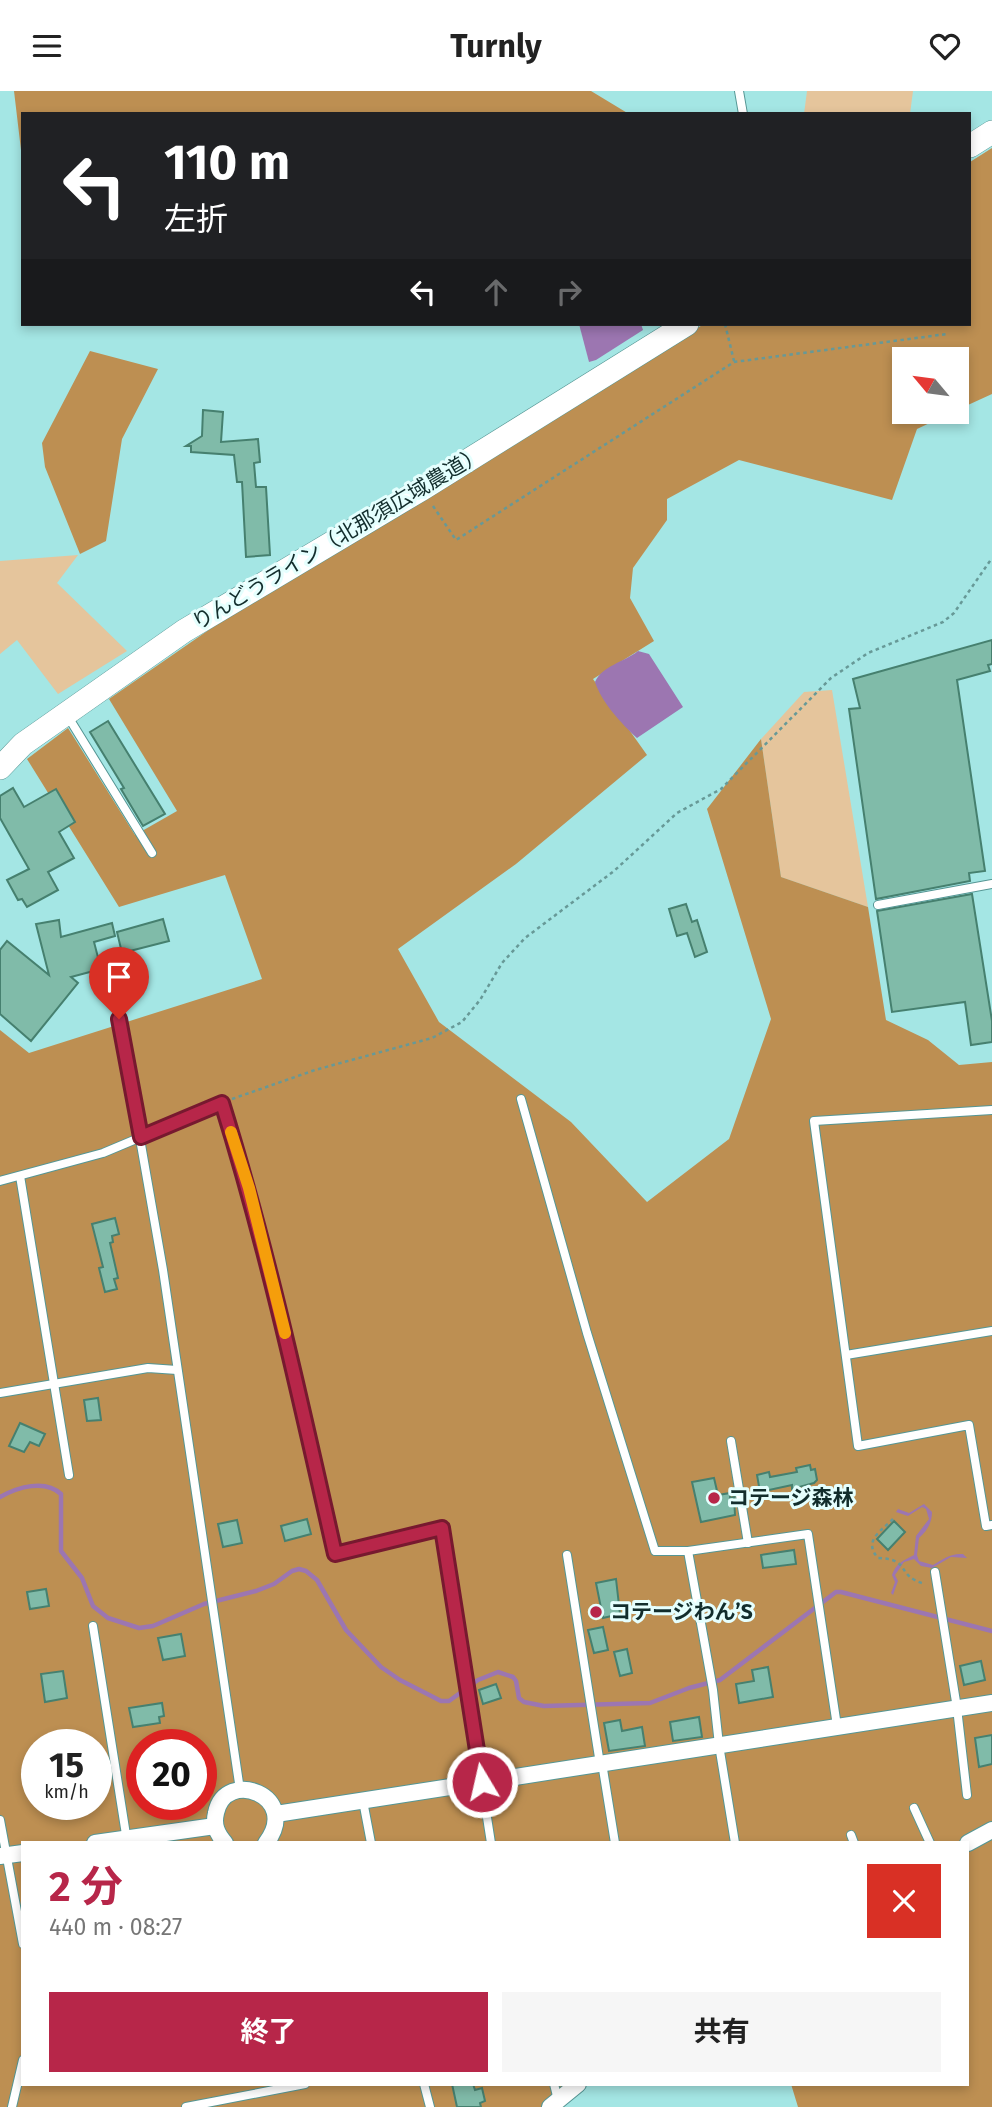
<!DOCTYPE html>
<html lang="ja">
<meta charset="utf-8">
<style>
body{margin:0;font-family:"Fira Sans","Noto Sans JP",sans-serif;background:#f6f6f6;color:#222;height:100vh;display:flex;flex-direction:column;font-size:26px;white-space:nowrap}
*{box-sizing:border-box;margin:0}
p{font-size:23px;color:#767676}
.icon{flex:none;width:38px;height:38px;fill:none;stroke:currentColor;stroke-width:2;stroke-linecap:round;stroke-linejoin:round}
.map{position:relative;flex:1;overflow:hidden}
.drawer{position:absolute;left:21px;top:1750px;width:948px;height:245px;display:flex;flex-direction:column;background:#fff;border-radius:0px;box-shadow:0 4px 10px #0003}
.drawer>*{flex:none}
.top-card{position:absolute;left:21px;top:21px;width:950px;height:214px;border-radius:0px;box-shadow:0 4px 10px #0003;background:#202124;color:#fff;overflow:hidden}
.needle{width:46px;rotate:299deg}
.buttons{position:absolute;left:892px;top:256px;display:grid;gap:14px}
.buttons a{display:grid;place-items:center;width:77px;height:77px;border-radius:0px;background:#fff;box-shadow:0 4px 10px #0003;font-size:35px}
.speed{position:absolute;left:21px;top:1638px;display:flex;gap:14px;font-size:35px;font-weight:700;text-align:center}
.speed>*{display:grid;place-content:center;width:91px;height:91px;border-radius:50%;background:#fff;box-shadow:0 4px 10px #0003;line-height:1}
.speed small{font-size:18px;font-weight:400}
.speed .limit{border:10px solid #d22;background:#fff;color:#111}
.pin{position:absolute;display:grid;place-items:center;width:60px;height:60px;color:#fff;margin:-72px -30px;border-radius:50% 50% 50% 0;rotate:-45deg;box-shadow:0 0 7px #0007}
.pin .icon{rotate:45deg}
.me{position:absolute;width:77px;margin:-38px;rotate:351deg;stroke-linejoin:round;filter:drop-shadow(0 0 5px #0008)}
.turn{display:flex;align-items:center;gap:24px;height:147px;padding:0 28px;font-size:32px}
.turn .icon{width:91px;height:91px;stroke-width:2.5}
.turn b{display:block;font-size:49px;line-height:60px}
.lanes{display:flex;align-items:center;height:66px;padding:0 28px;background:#0003;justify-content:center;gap:35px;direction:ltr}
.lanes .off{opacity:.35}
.round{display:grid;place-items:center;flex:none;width:74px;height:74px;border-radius:0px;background:#f6f6f6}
.summary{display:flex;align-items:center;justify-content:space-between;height:119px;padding:0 28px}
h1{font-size:42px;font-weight:700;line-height:52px;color:#b72649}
.cta{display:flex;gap:14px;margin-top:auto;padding:14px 28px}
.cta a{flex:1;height:80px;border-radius:0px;background:#b72649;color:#fff;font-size:28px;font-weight:700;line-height:80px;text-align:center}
.cta a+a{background:#f6f6f6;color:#222}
header{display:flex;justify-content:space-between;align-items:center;height:91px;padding:0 28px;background:#fff;font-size:32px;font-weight:700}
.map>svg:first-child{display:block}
</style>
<header><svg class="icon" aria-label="menu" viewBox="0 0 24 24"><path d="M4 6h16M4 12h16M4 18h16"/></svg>Turnly<svg class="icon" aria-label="heart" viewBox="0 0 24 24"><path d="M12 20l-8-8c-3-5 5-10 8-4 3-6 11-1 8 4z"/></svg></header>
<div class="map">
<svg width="992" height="2016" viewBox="0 0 992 2016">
<rect width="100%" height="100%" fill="#a4e6e4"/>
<g fill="#e5c59c">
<polygon points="807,0 913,0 910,23 804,23"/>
<polygon points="78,464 57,492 127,560 58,603 17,549 0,563 0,470"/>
<polygon points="832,599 868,816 781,786 761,648 804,601"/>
</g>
<g fill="#bd8f52" fill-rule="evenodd">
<polygon points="14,0 591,0 629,23 23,23 21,59"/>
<path d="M992,57V303L957,319V268H905V320H955L917,338L892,409L739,369L667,408V429L633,477L630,507L654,550L593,588L647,664L516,773L398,858L439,931L571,1031L647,1111L729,1048L771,928L707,718L761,648L781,786L868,816L886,929L928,949L959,974L992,971V2016H798L791,1993H968V1752H23V1993H586L559,2016H0V939L29,962L262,888L225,784L119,816L27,668L68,637L135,744L177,720L109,608L252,509L704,233H970V71ZM37,1654H96V1713H37ZM142,1654H201V1713H142Z"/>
<polygon points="90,260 158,278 122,348 106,450 80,463 45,376 42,352"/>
</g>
<g fill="#9c76b1">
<polygon points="579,233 641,233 643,239 596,269 589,271"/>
<path d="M638,560L649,563L683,616L637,647C621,632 602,612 595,591C603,574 623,572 638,560Z"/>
<path d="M924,1413L932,1421C932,1432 927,1440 919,1447L917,1464L919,1470L933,1474C943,1468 951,1462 963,1463L967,1467L951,1466L932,1477L921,1475L914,1468L904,1471L895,1484L898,1490L893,1504L891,1502L895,1491L892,1484C896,1472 903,1470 914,1464L916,1445L929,1428L926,1418L922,1416L908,1425L896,1421L898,1418L909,1422Z"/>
</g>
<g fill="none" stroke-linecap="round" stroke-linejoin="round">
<path stroke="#9c76b1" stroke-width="4.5" d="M0,1406C18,1396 45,1388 61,1403V1460L82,1487L93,1515L108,1527L139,1537L153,1535L204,1513L256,1500L274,1493L292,1480L299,1478L306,1480L317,1489L346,1539L381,1576L400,1589L441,1610H449L478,1589L498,1581L513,1586L516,1590L519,1607L524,1611L544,1615L650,1612L689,1597L720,1589L836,1501H841L992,1540"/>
</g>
<g fill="#80bba9" stroke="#46806f" stroke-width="2">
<polygon points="203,319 223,321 221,351 258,348 260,371 254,372 256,396 266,396 270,464 246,466 242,391 237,391 234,364 191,361 191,355 186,355 202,345"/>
<polygon points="992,549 992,573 988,574 990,580 957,589 985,780 969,782 970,790 876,808 849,618 860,617 853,588"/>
<polygon points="108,630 165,723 143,735 121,698 124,697 90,641"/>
<polygon points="13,697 24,716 56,698 75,731 59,741 74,767 48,781 58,799 27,816 22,808 18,809 7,789 29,778 0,727 0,705"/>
<polygon points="972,803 992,930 992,951 971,954 965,911 892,921 877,820"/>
<polygon points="686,813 692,831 697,829 707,861 695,866 687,842 677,845 669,818"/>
<polygon points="163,828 169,850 122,862 117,841"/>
<polygon points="59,829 61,846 112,832 115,845 94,851 101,878 71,886 78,892 31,950 0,923 0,859 7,850 49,884 36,833"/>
<polygon points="115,1127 119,1143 112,1145 113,1151 110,1152 118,1187 114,1188 117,1198 105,1201 99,1177 103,1176 92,1133"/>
<polygon points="98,1307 101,1329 87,1330 84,1309"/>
<polygon points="20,1332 45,1343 39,1355 30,1351 24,1361 9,1355"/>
<polygon points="810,1374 811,1379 815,1378 817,1389 814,1392 792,1398 792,1394 760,1401 757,1384 769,1381 770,1386 797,1381 796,1377"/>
<polygon points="714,1387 718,1404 730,1402 730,1407 734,1406 735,1424 701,1431 692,1391"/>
<polygon points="307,1428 311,1443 285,1450 281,1435"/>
<polygon points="237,1429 242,1452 223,1456 218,1433"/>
<polygon points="894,1430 905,1441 888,1459 877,1448"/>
<polygon points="794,1459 796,1473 763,1477 761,1464"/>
<polygon points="616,1488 620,1523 603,1527 596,1492"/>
<polygon points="46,1498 49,1515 30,1518 27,1501"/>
<polygon points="603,1536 608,1559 594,1562 588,1539"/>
<polygon points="181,1543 185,1565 163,1569 158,1547"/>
<polygon points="627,1558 632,1582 620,1585 614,1561"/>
<polygon points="981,1570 985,1589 964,1594 960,1575"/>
<polygon points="768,1576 773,1606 739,1612 736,1593 754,1590 752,1579"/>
<polygon points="63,1580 67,1607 45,1611 41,1583"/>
<polygon points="496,1593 501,1607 483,1613 479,1599"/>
<polygon points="162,1612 164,1625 159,1626 160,1632 133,1636 129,1617"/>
<polygon points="699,1626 702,1646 673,1650 670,1631"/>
<polygon points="620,1629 622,1640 642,1636 645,1655 609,1660 604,1632"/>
<polygon points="992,1644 992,1673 979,1676 975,1647"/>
<polygon points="452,1993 473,1993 475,1999 482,1997 485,2010 480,2012 481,2016 457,2016"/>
</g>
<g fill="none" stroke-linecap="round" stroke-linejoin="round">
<g stroke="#559694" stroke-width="10">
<g id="lane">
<polyline points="739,0 743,23"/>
<polyline points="67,624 152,762"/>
<polyline points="878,814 992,793"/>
<polyline points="119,928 163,1179 240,1699"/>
<polyline points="521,1008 587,1242 655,1460 688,1460 808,1443 837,1635"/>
<polyline points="992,1019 814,1030 858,1355 969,1334 986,1435 992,1434"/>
<polyline points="20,1085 69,1384"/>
<path d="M0,1090L103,1062L222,1012C268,1160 301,1312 335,1463L442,1437L491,1752"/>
<polyline points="846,1264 992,1240"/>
<polyline points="0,1302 148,1277 177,1279"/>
<polyline points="731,1350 748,1452"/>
<polyline points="688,1460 713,1599 719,1654 735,1752"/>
<polyline points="567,1464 600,1673"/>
<polyline points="935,1481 957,1617 967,1704"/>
<polyline points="93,1535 127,1750"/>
<polyline points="602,1672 615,1752"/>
<polyline points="363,1710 371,1752"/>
<polyline points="914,1717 930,1752"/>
<polyline points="0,1729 23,1853"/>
<polyline points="851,1744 854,1752"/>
<polyline points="424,1993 430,2016"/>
<polyline points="554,1993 558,2009"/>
<polyline points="12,2016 23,1969"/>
<polyline points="186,2016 305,1993"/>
</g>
</g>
<g stroke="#559694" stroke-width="18">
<g id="street">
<polyline points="276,1723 992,1612"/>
<polyline points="95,1752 215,1735"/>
<path d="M225,1752C217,1743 213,1734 216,1722C225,1676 302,1705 266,1752"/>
<polyline points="968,1752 992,1739"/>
<polyline points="0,1765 23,1762"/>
<polyline points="550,2016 578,1993"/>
</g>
</g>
<g stroke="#559694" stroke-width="24">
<g id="secondary">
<polyline points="970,55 992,41"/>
<polyline points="0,677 23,653 184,540 422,398 687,233"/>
</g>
</g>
<g stroke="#679997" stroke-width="2.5" stroke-dasharray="3.5 3.5" stroke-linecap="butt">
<polyline points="725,233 734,270"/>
<polyline points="433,415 456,449 734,271 947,243"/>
<polyline points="232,1008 315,979 432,947 462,931 480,909 502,872 525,847 614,780 677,722 721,698 831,587 868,562 943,531 954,522 992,467"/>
<path d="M893,1428C880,1441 863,1450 878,1467C912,1468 895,1485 925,1493"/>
</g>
<use href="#lane" stroke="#fff" stroke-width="8"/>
<use href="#street" stroke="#fff" stroke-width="16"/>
<use href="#secondary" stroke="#fff" stroke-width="23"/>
</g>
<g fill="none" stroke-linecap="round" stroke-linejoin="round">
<g stroke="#77192f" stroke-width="18">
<path id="route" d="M119,928L141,1046L222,1012C268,1160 301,1312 335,1463L442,1437L482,1691"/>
</g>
<use href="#route" stroke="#b72649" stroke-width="12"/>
<polyline stroke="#f59e0b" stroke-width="12" points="231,1041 249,1097 285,1242"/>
</g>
<g fill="#b72649" stroke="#e5fffe" stroke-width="2.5">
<circle cx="714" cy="1407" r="7"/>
<circle cx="596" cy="1521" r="7"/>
</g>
<g text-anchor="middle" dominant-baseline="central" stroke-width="6" stroke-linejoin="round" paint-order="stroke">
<g font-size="21" fill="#122d2c" stroke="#e5fffe">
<text transform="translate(338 447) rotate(-31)">りんどうライン（北那須広域農道）</text>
</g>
<g font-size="21" font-weight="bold" fill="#122d2c" stroke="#e5fffe" text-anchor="start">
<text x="728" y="1407">コテージ森林</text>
<text x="610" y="1521">コテージわん’S</text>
</g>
</g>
</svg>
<div class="buttons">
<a><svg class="needle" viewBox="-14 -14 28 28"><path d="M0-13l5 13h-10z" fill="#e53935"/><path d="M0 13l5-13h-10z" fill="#767676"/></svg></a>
</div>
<div class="speed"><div>15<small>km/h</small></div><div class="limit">20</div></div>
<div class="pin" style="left:119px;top:928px;background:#d93025"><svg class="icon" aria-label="arrive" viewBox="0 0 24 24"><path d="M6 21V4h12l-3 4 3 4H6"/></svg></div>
<svg class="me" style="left:482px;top:1691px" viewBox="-20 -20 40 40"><circle r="17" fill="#b72649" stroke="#fff" stroke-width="3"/><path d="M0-11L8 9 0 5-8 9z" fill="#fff"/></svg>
<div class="top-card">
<div class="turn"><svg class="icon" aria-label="left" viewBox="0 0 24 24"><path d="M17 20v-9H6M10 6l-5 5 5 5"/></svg><div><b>110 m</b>左折</div></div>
<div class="lanes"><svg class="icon" aria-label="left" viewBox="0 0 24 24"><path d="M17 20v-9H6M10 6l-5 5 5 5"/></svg><svg class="icon off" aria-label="ahead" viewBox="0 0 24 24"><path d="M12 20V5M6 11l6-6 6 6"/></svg><svg class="icon off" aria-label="right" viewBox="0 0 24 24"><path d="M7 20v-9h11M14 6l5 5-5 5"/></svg></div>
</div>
<section class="drawer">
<div class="summary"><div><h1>2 分</h1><p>440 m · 08:27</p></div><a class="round" style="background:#d93025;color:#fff"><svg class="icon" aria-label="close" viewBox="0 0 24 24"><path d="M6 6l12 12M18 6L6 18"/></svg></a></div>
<div class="cta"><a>終了</a><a>共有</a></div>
</section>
</div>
